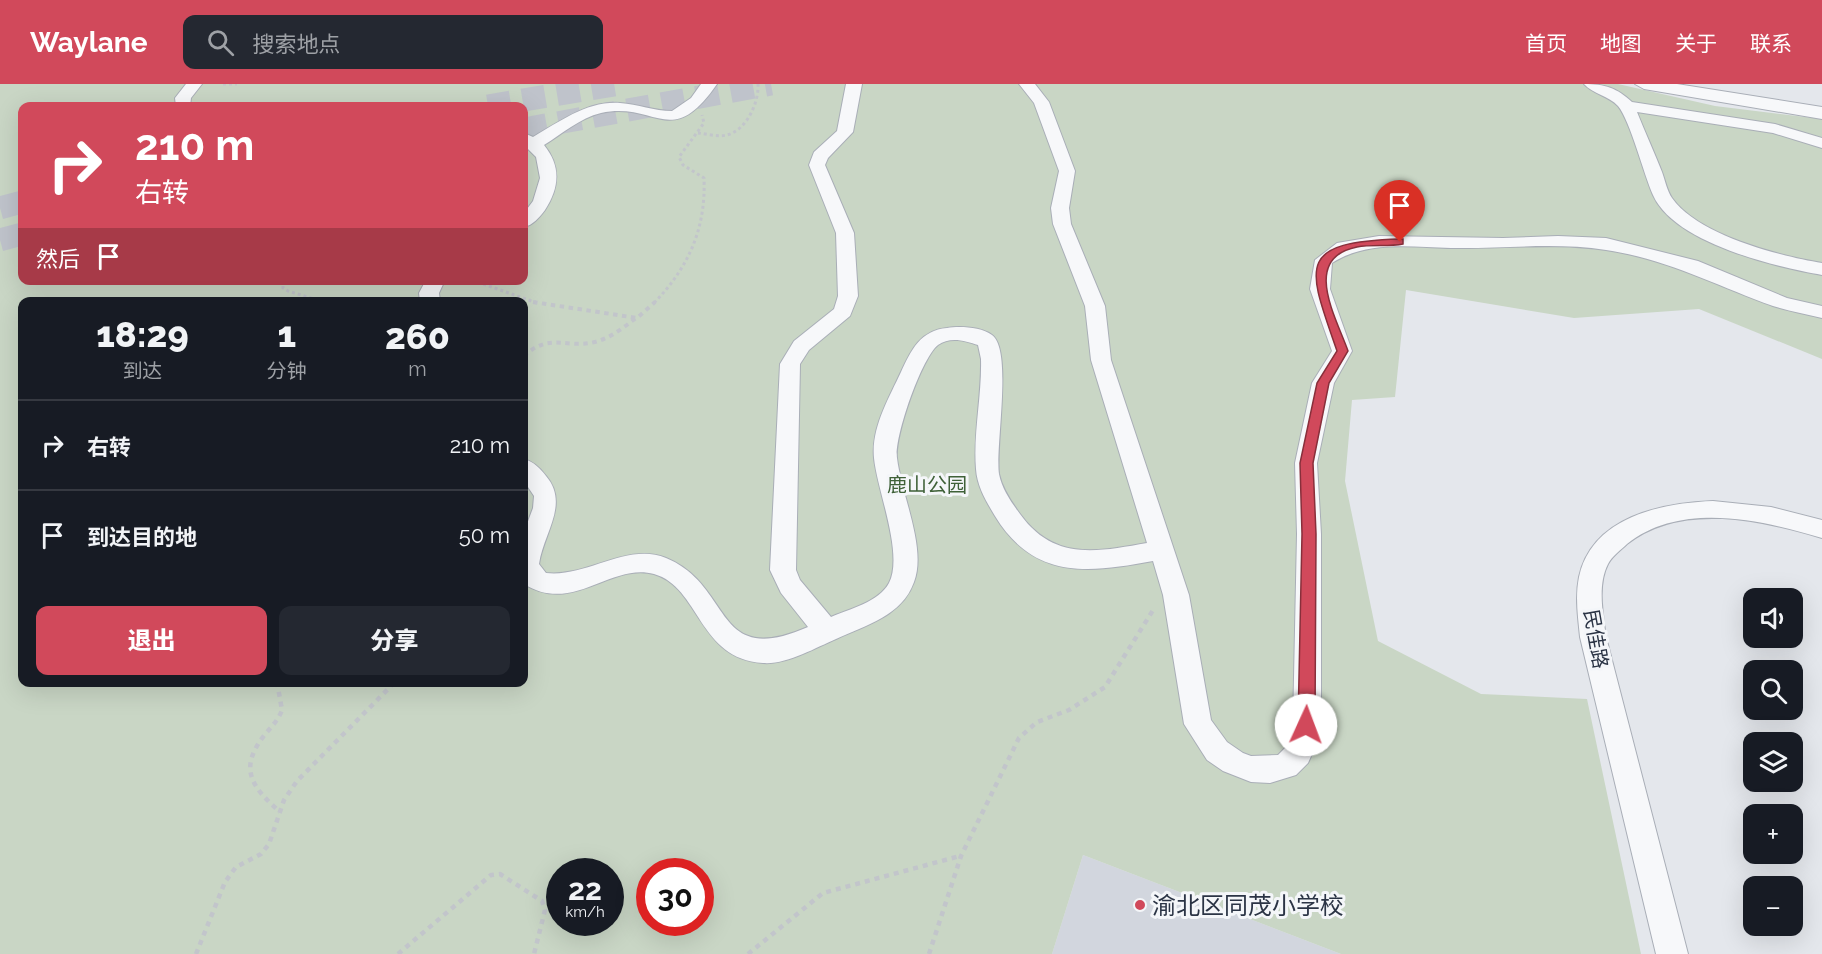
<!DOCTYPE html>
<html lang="zh">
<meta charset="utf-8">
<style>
body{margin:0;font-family:Raleway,"Noto Sans SC",sans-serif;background:#242831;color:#f1f3f6;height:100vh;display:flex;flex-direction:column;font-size:22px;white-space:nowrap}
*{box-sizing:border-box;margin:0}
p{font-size:20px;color:#9ea1a6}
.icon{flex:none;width:33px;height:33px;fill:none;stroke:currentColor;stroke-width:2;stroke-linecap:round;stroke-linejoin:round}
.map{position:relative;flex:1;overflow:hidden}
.drawer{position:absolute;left:18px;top:213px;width:510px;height:390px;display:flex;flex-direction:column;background:#171b24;border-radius:12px;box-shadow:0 6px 24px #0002}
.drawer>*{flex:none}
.guide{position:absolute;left:18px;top:18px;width:510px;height:183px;border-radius:12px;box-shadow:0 6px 24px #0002;background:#d1495b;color:#fff;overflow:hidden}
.tools{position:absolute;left:1743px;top:504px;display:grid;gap:12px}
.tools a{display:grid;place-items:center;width:60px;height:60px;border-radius:12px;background:#171b24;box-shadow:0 6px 24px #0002;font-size:30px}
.speed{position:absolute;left:546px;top:774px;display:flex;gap:12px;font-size:30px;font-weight:700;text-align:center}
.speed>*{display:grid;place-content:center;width:78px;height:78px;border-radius:50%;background:#171b24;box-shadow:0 6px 24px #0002;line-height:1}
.speed small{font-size:15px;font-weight:400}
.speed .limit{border:9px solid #d22;background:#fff;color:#111}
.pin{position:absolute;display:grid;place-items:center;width:51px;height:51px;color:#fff;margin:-62px -26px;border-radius:50% 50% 50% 0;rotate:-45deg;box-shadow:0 0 6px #0007}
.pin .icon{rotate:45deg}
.me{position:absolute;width:66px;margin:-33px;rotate:2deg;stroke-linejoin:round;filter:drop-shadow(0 0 4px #0008)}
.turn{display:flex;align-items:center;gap:21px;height:126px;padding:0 18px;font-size:27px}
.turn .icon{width:78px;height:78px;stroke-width:2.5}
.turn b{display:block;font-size:42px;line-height:51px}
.then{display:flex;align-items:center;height:57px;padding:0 18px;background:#0003;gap:12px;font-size:22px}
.eta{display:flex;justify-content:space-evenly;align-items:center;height:102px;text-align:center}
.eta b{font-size:36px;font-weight:800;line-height:42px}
.button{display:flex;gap:12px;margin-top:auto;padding:12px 18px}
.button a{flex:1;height:69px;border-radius:12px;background:#d1495b;color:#fff;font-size:24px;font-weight:800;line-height:69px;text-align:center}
.button a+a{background:#242831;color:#f1f3f6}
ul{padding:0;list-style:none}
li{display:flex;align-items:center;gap:18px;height:90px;padding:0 18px;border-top:2px solid #363941}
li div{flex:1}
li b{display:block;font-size:22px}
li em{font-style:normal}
header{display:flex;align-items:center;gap:36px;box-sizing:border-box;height:84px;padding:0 30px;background:#d1495b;color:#fff}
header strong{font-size:28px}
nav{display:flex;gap:33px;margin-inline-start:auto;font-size:21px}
.search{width:420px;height:54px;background:#242831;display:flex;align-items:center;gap:15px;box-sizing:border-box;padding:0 21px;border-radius:12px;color:#9ea1a6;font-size:22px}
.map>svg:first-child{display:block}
</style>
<header>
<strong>Waylane</strong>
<div class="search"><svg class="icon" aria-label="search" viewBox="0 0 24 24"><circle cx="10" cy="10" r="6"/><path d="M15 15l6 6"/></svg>搜索地点</div>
<nav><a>首页</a><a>地图</a><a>关于</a><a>联系</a></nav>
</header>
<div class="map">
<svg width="1822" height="870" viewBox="0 0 1822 870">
<rect width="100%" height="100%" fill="#e4e7ec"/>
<polygon fill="#d2d6de" points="1083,771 1341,870 1052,870"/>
<path fill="#c9d6c5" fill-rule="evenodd" d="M0,0H1618L1715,22L1822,35V275L1699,225L1574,234L1406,206L1395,313L1352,316L1345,397L1378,557L1481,610L1587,615L1641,870H1341L1083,771L1052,870H0ZM22,22H524V196H22ZM22,218H524V598H22ZM560,788H610V838H560ZM650,788H700V838H650Z"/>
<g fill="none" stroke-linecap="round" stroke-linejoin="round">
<g stroke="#bfc3cb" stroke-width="23" stroke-dasharray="23 12" stroke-linecap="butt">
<polyline points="488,22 619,0"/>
<polyline points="524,45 771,0"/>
<polyline points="0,124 22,118"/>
<polyline points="0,156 22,150"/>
</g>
<g stroke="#a9aeb7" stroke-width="2">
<g id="minor">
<polygon points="186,0 202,0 191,14 190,22 176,22 175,14"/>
<path d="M701,0H717C671,67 656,17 601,29C580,34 562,50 544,61C561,82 560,103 545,126C539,134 533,141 524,143V129L533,117L540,94L536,73L524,61V49L533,53C561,37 587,17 620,19C638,20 654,27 672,27L691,14Z"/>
<path d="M846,0H862L853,48L828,74L825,81L854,149L858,212L850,232L809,266L800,280L796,486L800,496L831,533C849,525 879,518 889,499C904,470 877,406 874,374C871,344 889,314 901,288C911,266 921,246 947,244C960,242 981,243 992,251C1013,266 995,363 999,390C1002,405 1011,418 1020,430C1054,477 1096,468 1147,459L1091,276L1085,222L1053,140L1051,124L1059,87L1034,19L1019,0H1035L1049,18L1075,87L1069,124L1071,140L1105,222L1111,276L1189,511L1211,636L1227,658L1243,669L1251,672L1278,671L1286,663L1293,641L1297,450L1295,379L1312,299L1332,267L1310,205L1315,176L1337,159L1379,152L1503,154L1558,152L1606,154L1698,177L1787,214L1822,222V234C1806,230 1789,227 1773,222C1717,202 1667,175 1606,166C1555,158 1502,165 1451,164C1411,163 1368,156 1332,179L1330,205L1352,267L1334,299L1317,379L1321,450V641L1312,670L1308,679L1296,691L1270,699L1251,698L1223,687L1207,676L1184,640L1163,511L1153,477C1088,489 1034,496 995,432C986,417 977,402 976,385C973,349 982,312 981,275L978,261C966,257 950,252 938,261C922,273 894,353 897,374C901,410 927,464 914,498C902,532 866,541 836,555C815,564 786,581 763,579C698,575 700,503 654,490C611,478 573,531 524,500V448L533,424L534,412L524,397V375C534,378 540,384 546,392C570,420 543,450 539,480L546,489C586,494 627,458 666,474C734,502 712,585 808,543L781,509L770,486L780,280L794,257L834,225L838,212L836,149L809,81L814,68L837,47Z"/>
<path d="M1584,0C1605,0 1617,4 1632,18L1775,40L1822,54V64L1773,49L1637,28C1645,48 1654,68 1662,88C1665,96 1667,107 1672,114C1698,151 1779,172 1822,179V191C1776,183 1674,159 1653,111C1644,91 1630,36 1618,22C1609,12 1593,10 1584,0Z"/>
<polygon points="426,196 445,196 439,209 440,218 420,218 419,209"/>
<path d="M1713,417L1771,423L1822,436V454C1762,436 1681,417 1627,460C1621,466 1612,472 1608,480C1597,501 1603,531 1606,553L1688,870H1656L1580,553C1578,533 1575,513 1579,493C1592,433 1661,419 1713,417Z"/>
</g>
</g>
<g stroke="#a9aeb7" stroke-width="2">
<polygon id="tertiary" points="1635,0 1677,0 1822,23 1822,35 1644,5"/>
</g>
<g stroke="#c2c5cb" stroke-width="3" stroke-dasharray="3 3" stroke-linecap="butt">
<polyline points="223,0 237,0"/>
<path d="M698,49C707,50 718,53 727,51C747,46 759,18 758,0"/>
<polyline points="283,196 283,204 288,207 324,218"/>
<polyline points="472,196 537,219"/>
<path d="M654,219C689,183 706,144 704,94L683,81L679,73L704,39L702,31"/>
</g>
<g stroke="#c2c5cb" stroke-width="4" stroke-dasharray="4.5 4.5" stroke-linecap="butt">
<polyline points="533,218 637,234 655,218"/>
<path d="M524,272C550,248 566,265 595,258C611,254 624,243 636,234"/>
</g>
<g stroke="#c2c5cb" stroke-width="4.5" stroke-dasharray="5 5" stroke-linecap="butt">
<path d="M277,598L282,626C278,637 270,644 263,653C238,686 253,704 280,728"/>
<polyline points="196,870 225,798 236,783 261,770 269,760 284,716 297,697 395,598"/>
<polyline points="398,870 491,791 500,790 542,817 545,826 534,870"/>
<polyline points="748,870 823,809 960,772"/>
<polyline points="929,870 961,772 1019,654 1037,638 1069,626 1105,603 1155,523"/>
</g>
<use href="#minor" fill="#f7f8fa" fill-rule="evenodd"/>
<use href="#tertiary" fill="#f7f8fa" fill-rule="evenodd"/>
</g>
<path fill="#d1495b" stroke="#882f3b" stroke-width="1.5" d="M1400,155H1403V160C1388,163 1372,160 1357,163C1301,174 1336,233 1348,267L1329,299L1313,379L1316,450L1315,641L1312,646L1306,648L1301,646L1298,641L1302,450L1300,379L1317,299L1337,267C1308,183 1294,158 1400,155Z"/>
<circle fill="#d1495b" stroke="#f4f6f9" stroke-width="2" cx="1140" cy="821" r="6"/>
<g text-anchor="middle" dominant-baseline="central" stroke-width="6" stroke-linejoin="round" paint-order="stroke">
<g font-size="20" fill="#3f6138" stroke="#f4f6f9">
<text x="927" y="401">鹿山公园</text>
</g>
<g font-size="20" fill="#2b3445" stroke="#f4f6f9">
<text transform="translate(1596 555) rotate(80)">民佳路</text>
</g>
<g font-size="24" fill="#2b3445" stroke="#f4f6f9" text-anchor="start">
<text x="1152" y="821">渝北区同茂小学校</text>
</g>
</g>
</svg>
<div class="tools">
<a><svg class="icon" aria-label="sound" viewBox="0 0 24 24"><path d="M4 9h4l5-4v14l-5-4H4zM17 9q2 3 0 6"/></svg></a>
<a><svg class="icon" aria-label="search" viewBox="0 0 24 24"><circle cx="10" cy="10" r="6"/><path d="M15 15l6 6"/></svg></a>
<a><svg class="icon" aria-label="layers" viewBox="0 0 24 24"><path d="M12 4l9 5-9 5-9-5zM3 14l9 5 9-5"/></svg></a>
<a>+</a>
<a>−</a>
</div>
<div class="speed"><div>22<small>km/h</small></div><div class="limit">30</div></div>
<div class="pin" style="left:1400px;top:158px;background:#d93025"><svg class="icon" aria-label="arrive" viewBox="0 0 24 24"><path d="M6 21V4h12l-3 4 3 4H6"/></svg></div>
<svg class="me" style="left:1306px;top:641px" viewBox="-20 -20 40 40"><circle r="19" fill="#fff"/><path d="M0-13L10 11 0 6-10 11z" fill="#d1495b"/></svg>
<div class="guide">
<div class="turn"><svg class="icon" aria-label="right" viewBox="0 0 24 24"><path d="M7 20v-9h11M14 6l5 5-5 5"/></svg><div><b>210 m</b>右转</div></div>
<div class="then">然后<svg class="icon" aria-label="arrive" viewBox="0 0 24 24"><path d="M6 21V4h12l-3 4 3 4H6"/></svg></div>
</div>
<section class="drawer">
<div class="eta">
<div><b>18:29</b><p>到达</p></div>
<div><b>1</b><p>分钟</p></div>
<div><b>260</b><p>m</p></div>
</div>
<ul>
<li><svg class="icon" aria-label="right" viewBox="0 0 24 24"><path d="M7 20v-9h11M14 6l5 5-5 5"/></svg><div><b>右转</b></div><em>210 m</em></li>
<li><svg class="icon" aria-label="arrive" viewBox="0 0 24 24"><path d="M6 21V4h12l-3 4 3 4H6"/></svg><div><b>到达目的地</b></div><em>50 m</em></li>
</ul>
<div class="button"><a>退出</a><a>分享</a></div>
</section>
</div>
